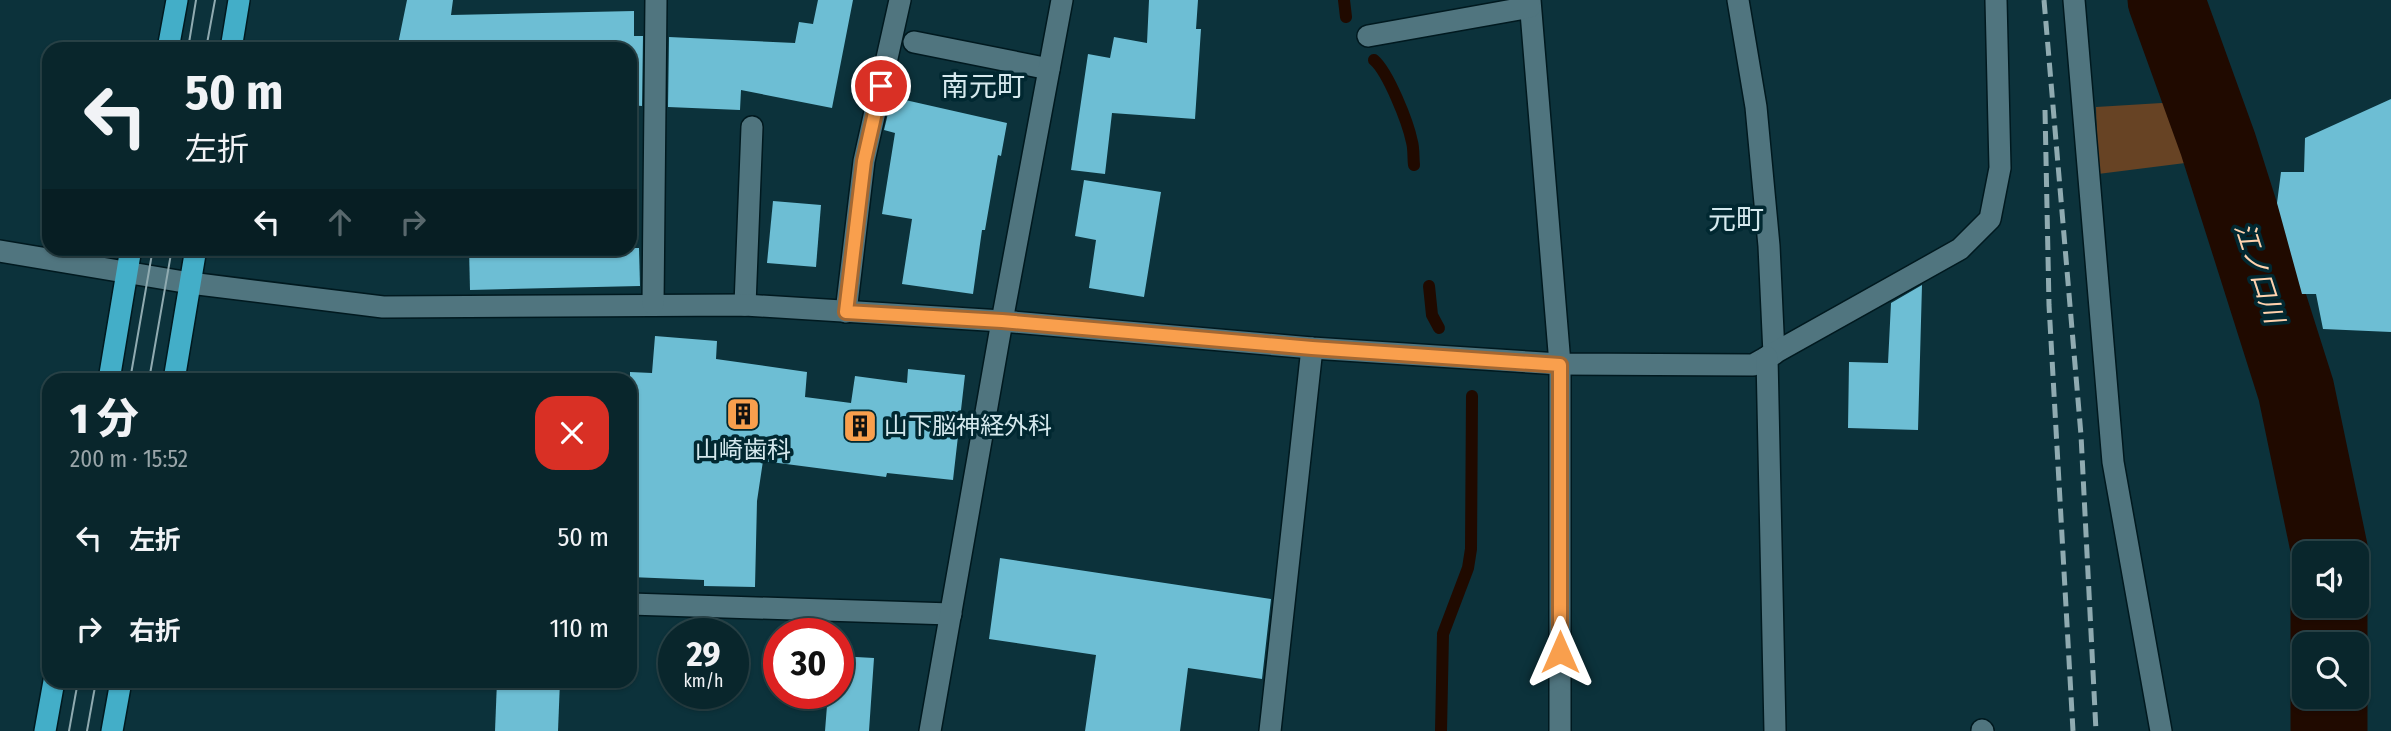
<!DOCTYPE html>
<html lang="ja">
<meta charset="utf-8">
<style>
body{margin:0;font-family:"Fira Sans Condensed","Noto Sans JP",sans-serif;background:#122e34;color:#f1f3f6;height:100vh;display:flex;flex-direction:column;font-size:26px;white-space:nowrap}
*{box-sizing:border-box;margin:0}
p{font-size:23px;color:#99a5a9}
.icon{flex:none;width:38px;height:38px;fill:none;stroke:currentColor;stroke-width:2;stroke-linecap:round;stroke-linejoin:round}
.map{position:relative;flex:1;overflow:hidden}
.drawer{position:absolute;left:42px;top:373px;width:595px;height:315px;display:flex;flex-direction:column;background:#09262c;border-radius:21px;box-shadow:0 2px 5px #0004,0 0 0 2px #294348}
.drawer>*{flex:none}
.banner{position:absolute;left:42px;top:42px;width:595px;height:214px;border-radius:21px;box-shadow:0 2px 5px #0004,0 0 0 2px #294348;background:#09262c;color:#f1f3f6;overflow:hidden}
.buttons{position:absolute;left:2292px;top:541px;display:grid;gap:14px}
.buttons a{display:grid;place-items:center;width:77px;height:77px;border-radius:14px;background:#09262c;box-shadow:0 2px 5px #0004,0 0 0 2px #294348;font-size:35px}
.speed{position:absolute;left:658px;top:618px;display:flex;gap:14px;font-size:35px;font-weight:700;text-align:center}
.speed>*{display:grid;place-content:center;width:91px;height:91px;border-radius:50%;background:#09262c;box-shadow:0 2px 5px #0004,0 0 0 2px #294348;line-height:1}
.speed small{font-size:18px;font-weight:400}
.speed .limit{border:10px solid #d22;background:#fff;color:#111}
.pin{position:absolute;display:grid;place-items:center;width:60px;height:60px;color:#fff;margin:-30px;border:4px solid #fff;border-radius:50%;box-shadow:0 2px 7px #0007}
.me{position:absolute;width:77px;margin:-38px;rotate:0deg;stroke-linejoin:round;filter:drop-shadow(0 0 5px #0008)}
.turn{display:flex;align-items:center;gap:24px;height:147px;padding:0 28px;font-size:32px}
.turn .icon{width:91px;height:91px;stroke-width:2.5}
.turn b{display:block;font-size:49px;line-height:60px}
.lanes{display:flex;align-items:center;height:66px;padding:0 28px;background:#0003;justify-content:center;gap:35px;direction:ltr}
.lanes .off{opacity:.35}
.round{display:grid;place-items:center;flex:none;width:74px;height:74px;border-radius:21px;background:#122e34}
.overview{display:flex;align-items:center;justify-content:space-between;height:119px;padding:0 28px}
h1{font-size:42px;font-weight:800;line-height:52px}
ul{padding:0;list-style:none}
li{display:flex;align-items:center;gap:21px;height:91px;padding:0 28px}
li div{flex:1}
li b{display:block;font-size:26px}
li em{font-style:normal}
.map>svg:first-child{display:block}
</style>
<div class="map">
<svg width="2391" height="731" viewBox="0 0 2391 731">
<rect width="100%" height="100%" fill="#0c323b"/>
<polygon fill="#674324" points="2178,102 2209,160 2098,174 2096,107"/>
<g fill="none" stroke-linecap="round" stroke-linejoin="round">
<g stroke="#200a00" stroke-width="12">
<polyline points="1344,0 1346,17"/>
<path d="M1374,60C1388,72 1408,122 1412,142C1414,149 1413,157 1414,165"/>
<polyline points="1429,286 1432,315 1439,328"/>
<polyline points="1441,731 1443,634 1468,568 1471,549 1472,396"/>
</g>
<g stroke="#200a00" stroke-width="77">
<polyline points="2166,0 2218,144 2296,390 2330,553"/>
<polyline points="2329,644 2329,606"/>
<polyline points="2329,731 2329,696"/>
</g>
</g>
<g fill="#6dbed4">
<polygon points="407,0 453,0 451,15 634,11 634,36 643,36 642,106 630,105 630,49 397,49"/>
<polygon points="818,0 853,0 832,108 741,90 740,110 668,107 669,37 795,43 799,22 813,24"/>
<polygon points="1149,0 1198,0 1196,29 1201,29 1195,119 1112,113 1105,174 1071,170 1088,54 1110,58 1114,37 1147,43"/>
<polygon points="892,97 1007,123 1001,156 998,155 985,230 982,230 973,294 902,284 912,219 882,214 895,133 884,130"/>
<polygon points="2391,99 2391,332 2323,329 2316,294 2302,294 2277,203 2281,172 2304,172 2305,138"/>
<polygon points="1084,180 1161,192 1144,297 1089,288 1096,240 1075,236"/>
<polygon points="773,201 821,205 816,267 767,263"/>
<polygon points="469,248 639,248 640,286 470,290"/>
<polygon points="1922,285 1918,430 1848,428 1849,362 1888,363 1891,303"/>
<polygon points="655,336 717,341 716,359 807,372 805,397 851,403 855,376 907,383 908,369 965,375 953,480 887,473 886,477 763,461 757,501 755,587 704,586 704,580 630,577 630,372 652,373"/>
<polygon points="1000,558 1271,599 1262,679 1188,668 1180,731 1085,731 1096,655 989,639"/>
<polygon points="838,656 874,658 869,731 825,731 828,693 838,693"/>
<polygon points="497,681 560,681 558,731 495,731"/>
</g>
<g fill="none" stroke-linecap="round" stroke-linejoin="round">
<g stroke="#00191f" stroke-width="24">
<g id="lane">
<polyline points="914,42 1049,69"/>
<polyline points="745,305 752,127"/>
<polyline points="1982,730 1983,731"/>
</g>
</g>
<g stroke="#00191f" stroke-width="24">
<g id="street">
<polyline points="1530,0 1560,364 1560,731"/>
<polyline points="1738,0 1756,107 1769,246 1774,354"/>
<polyline points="2074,0 2113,462 2161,731"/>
<polyline points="1368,36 1530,7"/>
<polyline points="0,251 190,283 383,307 745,305 1002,321 1312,348 1560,364 1753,365 1960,249 1990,219 2000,168 1996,0"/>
<polyline points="653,304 656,0"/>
<polyline points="846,312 864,161 900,0"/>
<polyline points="1767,357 1775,731"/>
<polyline points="630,604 951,614"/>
<polyline points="930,731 1002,321 1062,0"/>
<polyline points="1270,731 1312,348"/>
</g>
</g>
<g stroke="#00191f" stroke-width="24">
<g id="highway">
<polyline points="168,49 177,0"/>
<polyline points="231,49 239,0"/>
<polyline points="109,380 131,248"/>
<polyline points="174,380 196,248"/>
<polyline points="45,731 54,681"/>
<polyline points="112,731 121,681"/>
</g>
</g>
<use href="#lane" stroke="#50757f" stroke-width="21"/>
<use href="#street" stroke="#50757f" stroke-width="21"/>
<use href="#highway" stroke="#43aec8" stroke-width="21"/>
<g stroke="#90abb1" stroke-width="2">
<polyline points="188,49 196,0"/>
<polyline points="206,49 215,0"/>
<polyline points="130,380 153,248"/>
<polyline points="149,380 172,248"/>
<polyline points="69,731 78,681"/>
<polyline points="87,731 96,681"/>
</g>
<g stroke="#90abb1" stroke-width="5" stroke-dasharray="14 7" stroke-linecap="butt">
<polyline points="2044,0 2081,435 2096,731"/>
<polyline points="2045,110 2049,305 2073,731"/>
</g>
</g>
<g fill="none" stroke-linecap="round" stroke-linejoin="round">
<g stroke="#a26732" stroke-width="18">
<polyline id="route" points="881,86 864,161 846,312 1002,321 1312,348 1560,365 1560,652"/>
</g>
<use href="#route" stroke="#f99f4d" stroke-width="12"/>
</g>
<defs>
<g id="building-square" transform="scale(1.75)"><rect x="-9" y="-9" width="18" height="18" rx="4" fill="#f99f4d" stroke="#012831"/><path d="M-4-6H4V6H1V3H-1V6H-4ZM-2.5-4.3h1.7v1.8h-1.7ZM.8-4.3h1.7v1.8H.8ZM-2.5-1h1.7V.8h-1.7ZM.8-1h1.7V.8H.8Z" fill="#111"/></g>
</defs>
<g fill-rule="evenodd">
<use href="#building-square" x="743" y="414"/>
<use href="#building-square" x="860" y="426"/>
</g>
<g text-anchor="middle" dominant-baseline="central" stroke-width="7" stroke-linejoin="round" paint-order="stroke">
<g font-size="24" fill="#d5e9ee" stroke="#012831" text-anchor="start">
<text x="884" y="426">山下脳神経外科</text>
<text x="743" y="450" text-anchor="middle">山崎歯科</text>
</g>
<g font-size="26" font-style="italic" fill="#ffd2ae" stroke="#012831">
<text transform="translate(2259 273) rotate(72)">江ノ口川</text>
</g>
<g font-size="28" fill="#d5e9ee" stroke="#012831">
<text x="983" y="86">南元町</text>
<text x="1736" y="219">元町</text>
</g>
</g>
</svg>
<div class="buttons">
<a><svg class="icon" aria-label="sound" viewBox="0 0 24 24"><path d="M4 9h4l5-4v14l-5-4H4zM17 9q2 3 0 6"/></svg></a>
<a><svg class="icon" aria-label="search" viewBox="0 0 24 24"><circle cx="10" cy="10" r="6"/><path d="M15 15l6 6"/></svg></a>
</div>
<div class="speed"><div>29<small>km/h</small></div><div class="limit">30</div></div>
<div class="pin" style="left:881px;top:86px;background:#d93025"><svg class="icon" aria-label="arrive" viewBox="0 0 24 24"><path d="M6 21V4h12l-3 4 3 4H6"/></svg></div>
<svg class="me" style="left:1560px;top:652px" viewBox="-20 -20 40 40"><path d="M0-17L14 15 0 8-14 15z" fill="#f99f4d" stroke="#fff" stroke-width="4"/></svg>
<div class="banner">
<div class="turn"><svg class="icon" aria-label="left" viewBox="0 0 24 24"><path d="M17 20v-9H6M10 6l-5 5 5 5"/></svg><div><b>50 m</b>左折</div></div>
<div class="lanes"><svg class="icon" aria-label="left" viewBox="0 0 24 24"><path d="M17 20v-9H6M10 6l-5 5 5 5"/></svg><svg class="icon off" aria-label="ahead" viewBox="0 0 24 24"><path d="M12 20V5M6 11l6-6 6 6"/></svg><svg class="icon off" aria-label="right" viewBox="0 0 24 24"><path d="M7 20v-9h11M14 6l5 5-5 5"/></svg></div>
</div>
<section class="drawer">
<div class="overview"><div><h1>1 分</h1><p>200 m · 15:52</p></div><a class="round" style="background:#d93025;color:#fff"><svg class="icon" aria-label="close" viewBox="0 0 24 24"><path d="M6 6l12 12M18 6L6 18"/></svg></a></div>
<ul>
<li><svg class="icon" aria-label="left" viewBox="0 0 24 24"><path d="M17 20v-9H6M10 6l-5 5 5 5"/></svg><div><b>左折</b></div><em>50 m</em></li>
<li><svg class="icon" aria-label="right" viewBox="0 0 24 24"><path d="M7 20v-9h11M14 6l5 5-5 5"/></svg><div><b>右折</b></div><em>110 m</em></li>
</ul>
</section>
</div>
